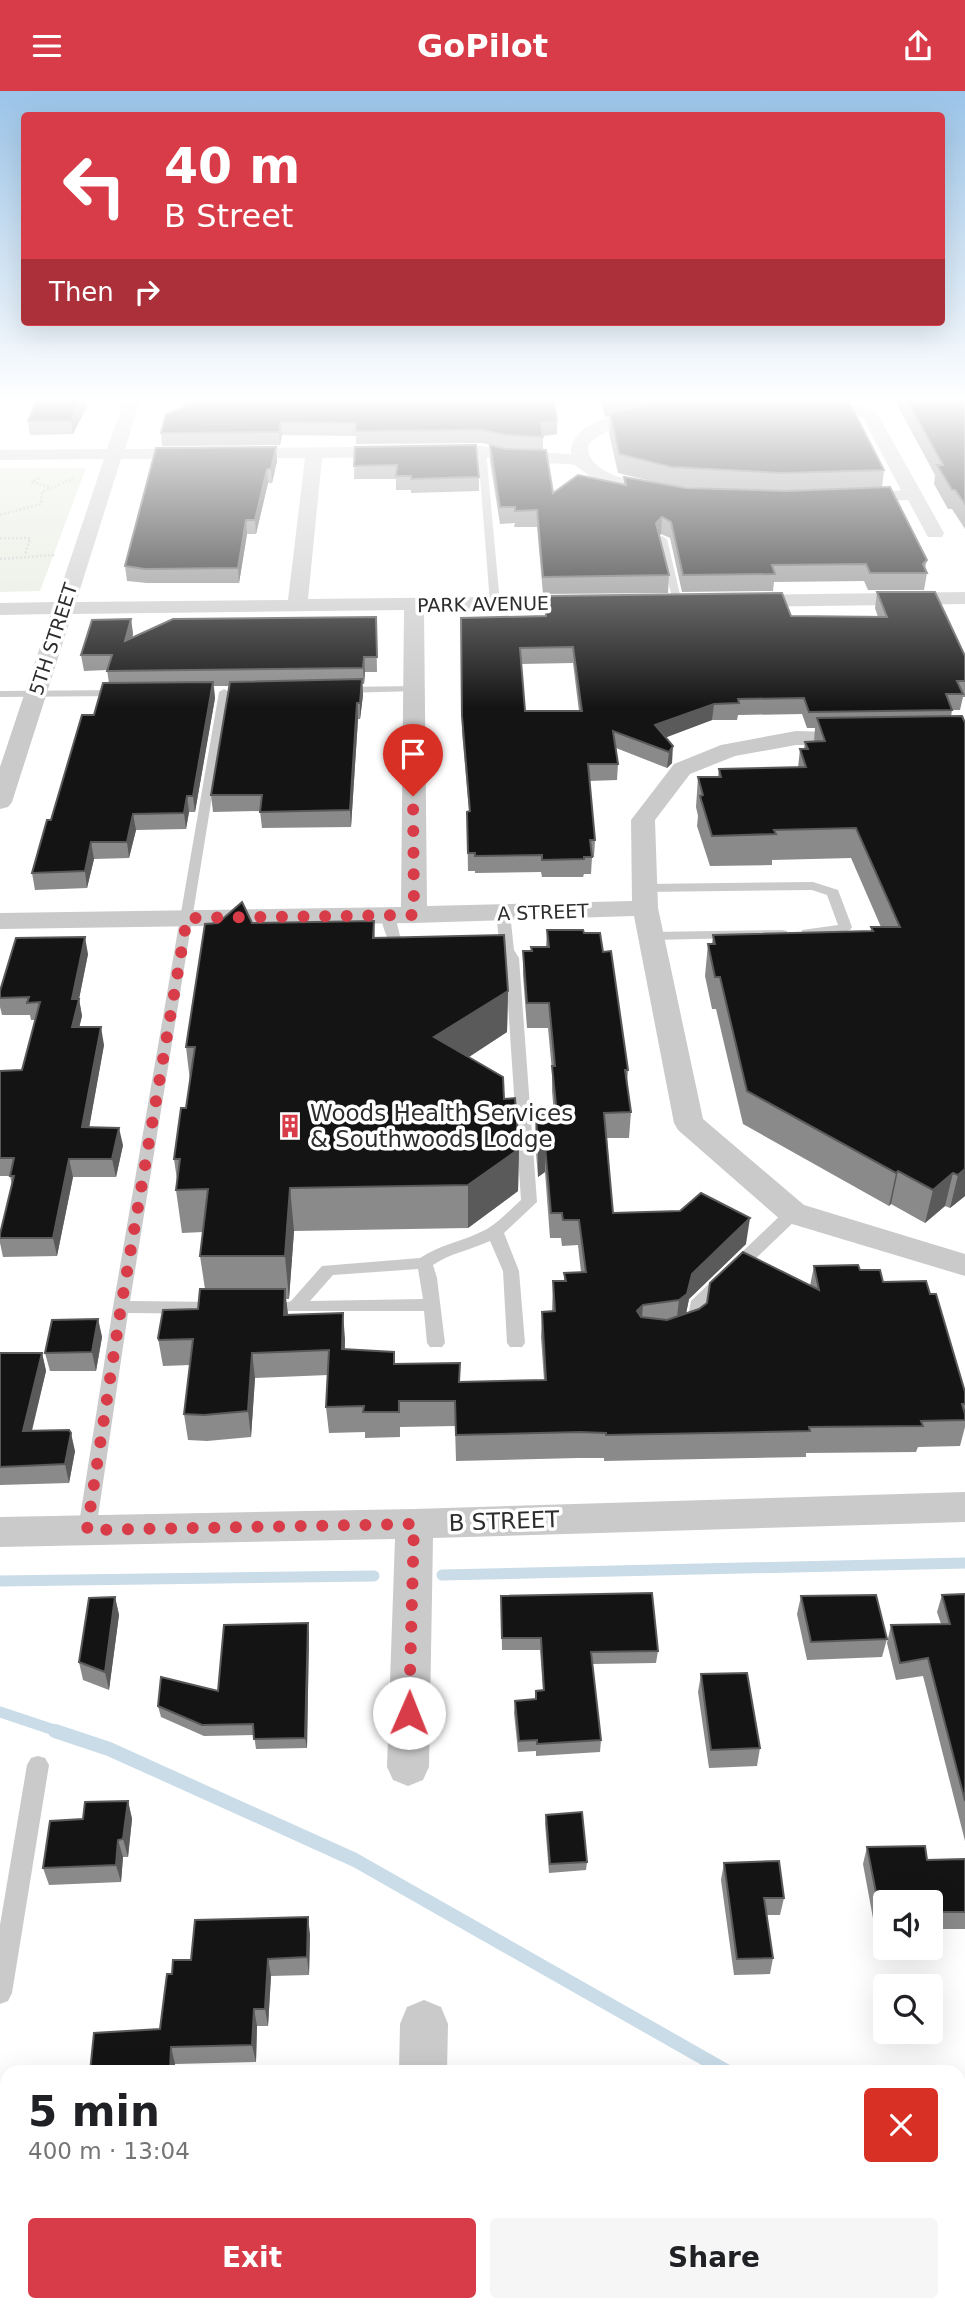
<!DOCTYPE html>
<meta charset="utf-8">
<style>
body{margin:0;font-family:"DejaVu Sans",sans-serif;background:#f6f6f6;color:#202124;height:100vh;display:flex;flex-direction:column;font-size:26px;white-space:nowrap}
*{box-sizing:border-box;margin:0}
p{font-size:23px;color:#757577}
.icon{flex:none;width:38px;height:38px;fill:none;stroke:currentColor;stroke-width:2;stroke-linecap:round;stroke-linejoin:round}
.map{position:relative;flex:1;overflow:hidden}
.panel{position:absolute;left:0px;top:1974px;width:966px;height:247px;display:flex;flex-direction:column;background:#fff;border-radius:21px 21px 0 0;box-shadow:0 7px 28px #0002}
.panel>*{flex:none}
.hud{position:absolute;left:21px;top:21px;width:924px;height:214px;border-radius:7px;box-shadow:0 7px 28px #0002;background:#d83c48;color:#fff;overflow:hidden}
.tools{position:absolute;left:873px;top:1799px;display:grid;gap:14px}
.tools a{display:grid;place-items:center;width:70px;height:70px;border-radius:7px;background:#fff;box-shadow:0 7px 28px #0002;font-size:35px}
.pin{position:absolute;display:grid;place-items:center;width:60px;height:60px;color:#fff;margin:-72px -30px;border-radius:50% 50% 50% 0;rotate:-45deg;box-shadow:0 0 7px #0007}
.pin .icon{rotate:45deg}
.me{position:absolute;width:77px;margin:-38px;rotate:1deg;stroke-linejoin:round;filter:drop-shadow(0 0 5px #0008)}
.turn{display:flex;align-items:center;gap:24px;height:147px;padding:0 28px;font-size:32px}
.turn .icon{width:91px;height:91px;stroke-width:2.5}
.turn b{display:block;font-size:49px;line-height:60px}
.then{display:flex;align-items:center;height:66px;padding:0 28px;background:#0003;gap:14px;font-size:26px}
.round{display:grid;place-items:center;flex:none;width:74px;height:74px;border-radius:7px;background:#f6f6f6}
.summary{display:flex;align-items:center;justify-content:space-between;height:119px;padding:0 28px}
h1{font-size:42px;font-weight:700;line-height:52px}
.primary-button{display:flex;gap:14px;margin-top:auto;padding:14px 28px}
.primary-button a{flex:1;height:80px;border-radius:7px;background:#d83c48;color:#fff;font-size:28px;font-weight:700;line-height:80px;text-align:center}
.primary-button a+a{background:#f6f6f6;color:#202124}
header{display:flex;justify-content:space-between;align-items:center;height:91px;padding:0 28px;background:#d83c48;color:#fff;font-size:32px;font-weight:700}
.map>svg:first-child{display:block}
</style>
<header><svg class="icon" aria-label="menu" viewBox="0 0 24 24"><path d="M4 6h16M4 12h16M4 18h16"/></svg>GoPilot<svg class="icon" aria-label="share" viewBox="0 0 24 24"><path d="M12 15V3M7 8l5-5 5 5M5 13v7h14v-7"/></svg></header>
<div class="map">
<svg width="965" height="2220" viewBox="0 0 965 2220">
<rect width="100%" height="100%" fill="#fff"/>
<polygon fill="#e3eadc" points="0,377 86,377 40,500 0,501"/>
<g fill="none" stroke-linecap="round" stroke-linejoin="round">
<g stroke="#c9dce8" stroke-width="11">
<polyline points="442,1484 965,1472"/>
<polyline points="0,1490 374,1485"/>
<polyline points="0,1621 60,1641"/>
</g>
<g stroke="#c9dce8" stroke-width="14">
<polyline points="55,1640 109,1658 355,1769 728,1981"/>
<polyline points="959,2105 965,2108"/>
</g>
<g stroke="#cacaca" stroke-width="2.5" stroke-dasharray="2 2" stroke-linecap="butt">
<polyline points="39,387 32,391 49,396"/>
<polyline points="0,424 41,413 42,401 74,387"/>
<polyline points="0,447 30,447 25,464"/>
<polyline points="0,468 55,464"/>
</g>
<g fill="#cacaca" fill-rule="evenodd">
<polygon points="482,357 486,360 500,512 495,515 490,512 478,360"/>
<polygon points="662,445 667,448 682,512 673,510 657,448"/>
<polygon points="414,595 419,598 418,600 343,602 338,599 343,596"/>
<polygon points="224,598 229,601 130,1210 220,1211 226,1213 228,1217 226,1221 220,1223 128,1222 96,1439 94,1444 87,1447 80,1444 78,1439 113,1216 219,601"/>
<polygon points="0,600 121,599 126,602 121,605 0,606"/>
<polygon points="813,791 838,799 852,836 850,839 824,846 802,845 802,839 838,834 827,804 812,799 645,801 639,797 645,793"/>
<path d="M503,818L510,822L514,859L519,867L537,1111L504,1142L519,1180L525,1252L522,1256H510L507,1252L503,1180L490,1150C471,1159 450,1162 433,1174L437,1187L445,1252L442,1256H430L427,1252L424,1220H285L283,1216L285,1212L291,1210L322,1175L420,1167C441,1153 465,1150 487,1138C499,1131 510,1119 521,1109L505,867L500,859L496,822ZM418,1178L423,1208L310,1210L333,1184Z"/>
<path d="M388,820L395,824L400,845L414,856V862C392,865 383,842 381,824Z"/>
<polygon points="782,839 787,840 787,846 651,849 644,845 651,841"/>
<polygon points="793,1117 799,1118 801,1122 799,1126 705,1216 701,1237 690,1243 684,1241 682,1237 687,1230 691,1210 787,1118"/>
<polygon points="38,1665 45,1667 49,1674 12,1902 8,1910 0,1913 0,1834 27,1674 31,1667"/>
<polygon points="849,2214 875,2214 876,2220 850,2220"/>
</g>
<g fill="#cacaca" fill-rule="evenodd">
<path d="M125,306H141L125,358L482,355L506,360L571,363C569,308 715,317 751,317C787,316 823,316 859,315L876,320L944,442L942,446H928L908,409L784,414L685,411L641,405L600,393L575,374L569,373L506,371L481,365L322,367L308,508L587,505L594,507L597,511L594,515L587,517L424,519L427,815L632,810L631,729L674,673L721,654L796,640L863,642L866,647L863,652L855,654H796L735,665L690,683L655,729L658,817L703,1028L804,1114L965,1163V1185L782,1130L678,1039L674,1032L634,825L414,832L0,838V822L401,816L404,519L72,523L12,711L8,716L0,718V676L51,523L0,524V512L56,511L104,368L0,369V359L107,358ZM857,325L863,327L901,399C861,406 572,418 589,352L610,338L650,328ZM305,367L288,509L76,511L121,368Z"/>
<polygon points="965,501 965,513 743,516 736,514 733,510 736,506 743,504"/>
<polygon points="965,1401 965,1431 433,1447 429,1676 423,1689 408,1695 393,1689 387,1676 395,1448 0,1456 0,1426 414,1418"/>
<polygon points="424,1909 441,1916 448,1933 447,1981 399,1981 400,1933 407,1916"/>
<rect x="395" y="2214" width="52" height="6"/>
</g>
</g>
<g fill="#8a8a8a" fill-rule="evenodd">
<polygon points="38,306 86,306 87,315 73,343 30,344 28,330"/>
<path d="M212,306H396V308L557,343L543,345V359L553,402L624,393V386L663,393L618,382L609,342L610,325L605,326L600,306H839V309L884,379L882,397L927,469L925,477L927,482L924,499H868L864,490L774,491L773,500L682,501L670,447L661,443L659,444L669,484L668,502L543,503L537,436H514L515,432L500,433L490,370V354L506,357L482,352L356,353V345L282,344L280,354L162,355L161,342L211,310ZM675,395L725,399L686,397Z"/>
<polygon points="893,306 965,306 965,438 952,418 948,418 934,393 935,384"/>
<polygon points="355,356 479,386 479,400 411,402 411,399 396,399 396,388 354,388"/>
<polygon points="277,370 272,392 268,392 256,443 247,443 239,492 147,492 127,490 125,475"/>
<path d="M877,501L965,565V606H963L960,619H952L951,626L965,1105L950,1117L945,1115L925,1132L891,1113L889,1115L743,1033L716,918H712L705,885L708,853H712L713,844L871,840V836H881L851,767L772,769V774L710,775L697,735L698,725L696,716L698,686H718L719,678L798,677L800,658H804L805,651H814L815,637H807L802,623L738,624L737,629H712L666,646L672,672L667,677L616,657L618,673L617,689L589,690L595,749L594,766H592L591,783H584L583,786H542L541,781L475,782V780H468L467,721L469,720L462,641L461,527L545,525V505L791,525L878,526L875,517ZM573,572L579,620H525L521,573Z"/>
<polygon points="376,526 377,581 365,581 364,593 362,593 363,604 360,628 358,628 351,736 262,737 260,720 213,721 211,704 229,595 214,595 215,607 195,721 189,721 186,738 136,739 129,767 94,768 87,797 35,799 32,782 51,729 94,624 109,592 107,579 84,580 81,564 131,528 133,543 132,547"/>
<polygon points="374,830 375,847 508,900 507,941 469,966 504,1008 519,1058 518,1100 468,1137 294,1140 289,1208 286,1208 288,1224 345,1248 345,1258 460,1291 544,1289 541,1246 542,1221 552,1220 553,1190 564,1190 564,1182 581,1181 578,1154 562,1155 561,1147 550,1147 545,1081 538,1086 535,1049 536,1024 554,1023 552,1000 552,980 548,937 527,937 523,884 523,860 531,860 546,856 547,839 584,842 603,861 628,979 627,993 631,1021 629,1047 607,1047 613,1122 746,1153 689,1208 686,1222 810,1195 814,1175 860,1179 883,1191 930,1203 965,1301 965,1336 960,1355 918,1356 916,1361 806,1362 806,1366 604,1370 604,1367 578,1367 456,1370 455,1335 400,1336 400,1346 365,1347 365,1341 329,1342 326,1316 328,1284 255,1287 251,1346 207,1350 188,1349 184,1323 190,1274 163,1275 158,1247 198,1218 205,1198 200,1165 203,1141 182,1142 176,1099 177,1089 174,1068 186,1017 190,990 186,956 252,832"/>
<polygon points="88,863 79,908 82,925 79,936 104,954 89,1036 123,1054 116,1086 73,1086 57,1165 3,1166 0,1152 0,1143 12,1094 10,1085 0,1085 0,980 22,979 35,929 31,929 30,924 2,924 0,916 0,907"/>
<polygon points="98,1228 102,1246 96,1280 50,1280 45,1262"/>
<polygon points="0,1262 42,1262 46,1280 32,1340 75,1360 69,1392 0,1394"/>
<polygon points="965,1503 965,1750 923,1585 896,1589 887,1552 891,1534 941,1533 937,1521 942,1504"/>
<polygon points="501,1505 658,1560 656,1572 592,1573 601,1649 600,1661 536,1665 536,1660 518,1661 514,1622 515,1610 535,1608 536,1600 543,1599 540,1559 502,1559"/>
<polygon points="801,1505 887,1548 882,1566 807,1569 797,1523"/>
<polygon points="115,1506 119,1524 109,1599 83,1589 79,1571"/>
<polygon points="309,1543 307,1657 256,1658 254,1644 204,1645 161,1626 158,1615 218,1600"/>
<polygon points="701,1583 760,1657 757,1675 709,1677 698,1601"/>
<polygon points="128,1710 132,1728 128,1766 123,1766 121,1791 49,1794 43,1777 83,1728"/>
<polygon points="546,1724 587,1771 586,1779 549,1782 545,1732"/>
<polygon points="867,1756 927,1769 965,1768 965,1838 931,1838 931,1811 886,1811 886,1838 875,1838 863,1773"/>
<polygon points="724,1772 784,1807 780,1824 767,1824 773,1867 770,1883 734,1884 721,1789"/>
<polygon points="310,1843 309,1884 271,1885 268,1935 257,1935 256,1971 175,1973 175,1981 90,1981 160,1938 191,1869"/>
<polygon points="538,2214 741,2214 742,2220 539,2220"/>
</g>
<g fill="#5a5a5a">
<polygon points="83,306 86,306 87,315 73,343 71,330"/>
<polygon points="636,306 678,306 678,314 646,317 605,326 606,313"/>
<polygon points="557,330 557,343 541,345 541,332"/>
<polygon points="281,331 282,344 280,354 279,341"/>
<polygon points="276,356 277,370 272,392 271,378"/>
<polygon points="267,378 268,392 256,443 255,429"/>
<polygon points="662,426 661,443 654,449 656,432"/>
<polygon points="246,429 247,443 239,492 238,477"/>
<polygon points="131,528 133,543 127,566 125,550"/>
<polygon points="364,566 365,581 364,593 363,577"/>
<polygon points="362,588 363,604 360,628 360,612"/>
<polygon points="213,591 215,607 195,721 193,705"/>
<polygon points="357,612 358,628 351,736 350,719"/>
<polygon points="714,613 712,629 654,651 655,634"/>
<polygon points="673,655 672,672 667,677 669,661"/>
<polygon points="187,705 189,721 186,738 184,722"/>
<polygon points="133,723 136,739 129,767 127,751"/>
<polygon points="91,751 94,768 87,797 85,780"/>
<polygon points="85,846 88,863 79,908 82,925 75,954 72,936 72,908"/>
<polygon points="508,900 507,941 435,988 434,946"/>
<polygon points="101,936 104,954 86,1054 82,1036"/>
<polygon points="119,1037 123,1054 116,1086 112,1068"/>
<polygon points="545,1055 545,1081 538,1086 538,1060"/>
<polygon points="519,1058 518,1100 468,1137 468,1094"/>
<polygon points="69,1068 73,1086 57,1165 53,1147"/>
<polygon points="965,1078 965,1105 950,1117 958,1084"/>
<polygon points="898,1080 891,1113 889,1115 896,1082"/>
<polygon points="953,1082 945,1115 925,1132 933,1099"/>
<polygon points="290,1097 294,1140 289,1208 285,1165"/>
<polygon points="750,1127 746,1153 689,1208 685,1228 676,1234 679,1209 692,1183"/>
<polygon points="285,1198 288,1224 284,1224"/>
<polygon points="643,1214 641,1239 637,1220"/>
<polygon points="343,1222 345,1248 344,1284 342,1258"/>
<polygon points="98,1228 102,1246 96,1280 92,1261"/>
<polygon points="42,1262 46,1280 27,1359 23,1340"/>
<polygon points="252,1262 255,1287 251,1346 248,1320"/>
<polygon points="71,1342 75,1360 69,1392 65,1373"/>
<polygon points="115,1506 119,1524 109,1599 105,1581"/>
<polygon points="308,1532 309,1543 307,1657 305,1647"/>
<polygon points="128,1710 132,1728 128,1766 123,1748"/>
<polygon points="118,1749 123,1766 121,1791 116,1774"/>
<polygon points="308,1826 310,1843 309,1884 307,1866"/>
<polygon points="268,1868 271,1885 268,1935 265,1918"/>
<polygon points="254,1918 257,1935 256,1971 252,1954"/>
<polygon points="171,1956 175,1973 175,1981 170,1981"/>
<rect x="257" y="2214" width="4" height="6"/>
</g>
<g fill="#141414" stroke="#5a5a5a" stroke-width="2" fill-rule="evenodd">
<polygon points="38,306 83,306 71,330 28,330"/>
<polygon points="212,306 395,306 395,308 554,306 557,330 541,332 543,346 506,344 482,339 356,340 356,332 281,331 279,341 161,342 166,323 185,316 184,311 211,310"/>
<polygon points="604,306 636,306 606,313"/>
<polygon points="905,306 965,306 965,413 955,399 952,399 937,374 943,374"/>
<polygon points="848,309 884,379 782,382 671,376 619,363 610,323 651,312"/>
<polygon points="476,354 479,386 411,388 411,385 396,385 397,374 354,375 355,356"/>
<polygon points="490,354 506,358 546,359 553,402 578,384 626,394 624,386 686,397 786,400 890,396 927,469 923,473 927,482 870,482 866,473 772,474 775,483 683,484 671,431 662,426 656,432 669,484 543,486 537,419 515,420 515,416 500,416"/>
<polygon points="276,356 271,378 267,378 255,429 246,429 238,477 145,478 125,475 156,357"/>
<path d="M877,501H935L965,565V590H957L963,603H946L952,619L809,621L804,607L738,608L739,612L714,613L655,634L673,655L669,661L613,640L618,673H588L595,749H590L592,766H584V768L542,769V764L475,765V762H468L467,721L470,720L462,625L461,527L546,525L545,505L782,502L791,525L887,526ZM573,556L582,620H525L520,557Z"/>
<polygon points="376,526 377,566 364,566 363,577 107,580 112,564 81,564 92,529 131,528 125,550 173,528"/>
<polygon points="362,588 360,612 357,612 350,719 260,721 262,704 211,704 230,591"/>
<polygon points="213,591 193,705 187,705 184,722 133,723 127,751 91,751 85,780 32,782 47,729 51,729 82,624 94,624 103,592"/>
<polygon points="962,625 965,632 965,1078 958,1084 953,1082 933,1099 898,1080 896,1082 747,1000 720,886 715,886 708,853 715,853 713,844 873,840 871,836 900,836 856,737 774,739 776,743 712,745 700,705 703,704 698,686 721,686 719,678 806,676 800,658 808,658 805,651 825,650 817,627"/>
<polygon points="242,811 252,832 374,830 373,847 504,844 508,900 434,946 503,986 504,1008 515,1007 519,1058 468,1094 290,1097 285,1165 200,1165 208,1098 176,1099 180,1068 174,1068 181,1017 186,1017 195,956 186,956 205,833 218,832"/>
<polygon points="547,839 583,839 584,842 600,842 603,861 611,860 628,979 625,979 631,1021 604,1022 613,1122 680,1120 701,1102 750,1127 692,1183 687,1203 679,1209 643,1214 637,1220 641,1226 667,1229 699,1218 707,1212 710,1192 743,1161 819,1199 814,1175 858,1174 860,1179 880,1179 883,1191 926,1190 930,1203 936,1203 965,1301 965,1313 962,1313 965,1323 965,1329 921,1330 923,1335 809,1336 810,1340 606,1344 606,1342 580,1341 456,1344 455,1310 399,1310 399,1321 363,1321 364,1315 326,1316 329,1259 252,1262 248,1320 204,1324 184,1323 193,1248 159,1249 158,1247 163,1219 198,1218 200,1198 285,1198 284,1224 343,1222 342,1258 394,1261 394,1273 460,1272 459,1291 546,1289 542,1221 555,1220 553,1190 566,1190 564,1182 586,1181 579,1129 563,1129 562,1122 551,1122 545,1055 538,1060 536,1024 557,1023 552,975 555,975 549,912 527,912 523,860 532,860 531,856 549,856"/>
<polygon points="85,846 72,908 79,908 72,936 101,936 82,1036 119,1037 112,1068 69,1068 53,1147 0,1147 0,1143 14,1085 10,1085 14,1067 0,1067 0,980 22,979 40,911 27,912 29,906 0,907 0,900 16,847"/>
<polygon points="98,1228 92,1261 45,1262 52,1229"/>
<polygon points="0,1262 42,1262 23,1340 69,1339 71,1342 65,1373 0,1376"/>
<polygon points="652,1502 658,1560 591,1561 601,1649 537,1653 537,1649 519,1650 515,1610 536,1608 536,1600 544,1599 541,1547 502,1547 501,1505"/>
<polygon points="965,1503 965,1710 928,1567 900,1572 891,1534 950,1533 942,1504"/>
<polygon points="876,1504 887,1548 811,1551 801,1505"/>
<polygon points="115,1506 105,1581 79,1571 89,1507"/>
<polygon points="308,1532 305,1647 254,1648 253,1633 202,1634 158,1615 161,1586 218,1600 224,1534"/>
<polygon points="747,1582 760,1657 711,1659 701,1583"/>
<polygon points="128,1710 123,1748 118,1749 116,1774 43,1777 50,1730 83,1728 85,1711"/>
<polygon points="582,1721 587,1771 550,1773 546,1724"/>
<polygon points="925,1755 927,1769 965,1768 965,1821 931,1821 931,1811 886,1811 886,1822 880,1822 867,1756"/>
<polygon points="779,1770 784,1807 764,1807 773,1867 737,1868 724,1772"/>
<polygon points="308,1826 307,1866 268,1868 265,1918 254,1918 252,1954 171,1956 170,1981 90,1981 94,1942 160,1938 167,1883 172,1883 173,1869 191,1869 195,1829"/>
<polygon points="66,2214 257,2214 257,2220 65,2220"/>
<polygon points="540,2214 741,2214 742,2220 552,2220 551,2216 540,2217"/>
<polygon points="948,2214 953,2214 955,2220 912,2220 911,2215"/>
</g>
<linearGradient id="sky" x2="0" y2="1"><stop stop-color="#9bc4e8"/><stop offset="0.5" stop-color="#fff"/><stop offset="1" stop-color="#fff" stop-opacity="0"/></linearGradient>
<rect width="965" height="617" fill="url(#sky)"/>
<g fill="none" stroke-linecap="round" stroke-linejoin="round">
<polyline stroke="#d83c48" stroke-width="12" stroke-dasharray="0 21.6" points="409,1622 414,1433 87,1439 121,1216 187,827 414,824 413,705"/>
</g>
<defs>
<g id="building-bare" transform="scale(1.89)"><path d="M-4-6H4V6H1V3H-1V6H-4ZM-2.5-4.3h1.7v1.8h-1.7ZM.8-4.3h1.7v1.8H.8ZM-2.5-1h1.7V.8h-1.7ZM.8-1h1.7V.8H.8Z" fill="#d83c48" stroke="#fff" stroke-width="2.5" paint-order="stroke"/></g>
</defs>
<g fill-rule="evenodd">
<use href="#building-bare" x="290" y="1035"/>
</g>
<g text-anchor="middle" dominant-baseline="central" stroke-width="7" stroke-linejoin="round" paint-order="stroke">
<g font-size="19" fill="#2d2d2d" stroke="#fff">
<text transform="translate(483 513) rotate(-1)">PARK AVENUE</text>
<text transform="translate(53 548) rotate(-72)">5TH STREET</text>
<text transform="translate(543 821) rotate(-2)">A STREET</text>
</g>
<g font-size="23" fill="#2d2d2d" stroke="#fff" text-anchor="start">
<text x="310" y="1022">Woods Health Services<tspan x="310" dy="26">&amp; Southwoods Lodge</tspan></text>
</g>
<g font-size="23" fill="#2d2d2d" stroke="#fff">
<text transform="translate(504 1430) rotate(-2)">B STREET</text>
</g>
</g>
</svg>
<div class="tools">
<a><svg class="icon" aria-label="sound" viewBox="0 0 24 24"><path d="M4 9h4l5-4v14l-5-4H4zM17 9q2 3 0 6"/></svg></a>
<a><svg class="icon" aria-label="search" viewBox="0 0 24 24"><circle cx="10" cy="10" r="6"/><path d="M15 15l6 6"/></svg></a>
</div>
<div class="pin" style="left:413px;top:705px;background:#d93025"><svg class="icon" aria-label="arrive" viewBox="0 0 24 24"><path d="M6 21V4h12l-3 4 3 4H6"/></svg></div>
<svg class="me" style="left:409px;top:1622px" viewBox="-20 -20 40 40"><circle r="19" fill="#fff"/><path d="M0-13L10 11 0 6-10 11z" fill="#d83c48"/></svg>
<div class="hud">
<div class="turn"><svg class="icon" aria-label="left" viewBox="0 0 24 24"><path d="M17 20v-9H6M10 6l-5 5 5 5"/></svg><div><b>40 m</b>B Street</div></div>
<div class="then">Then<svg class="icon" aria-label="right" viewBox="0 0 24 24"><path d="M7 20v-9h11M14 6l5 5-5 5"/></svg></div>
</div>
<section class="panel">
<div class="summary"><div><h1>5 min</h1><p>400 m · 13:04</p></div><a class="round" style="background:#d93025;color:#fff"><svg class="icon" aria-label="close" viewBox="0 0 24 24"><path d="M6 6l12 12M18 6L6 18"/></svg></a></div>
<div class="primary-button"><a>Exit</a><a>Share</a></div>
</section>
</div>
